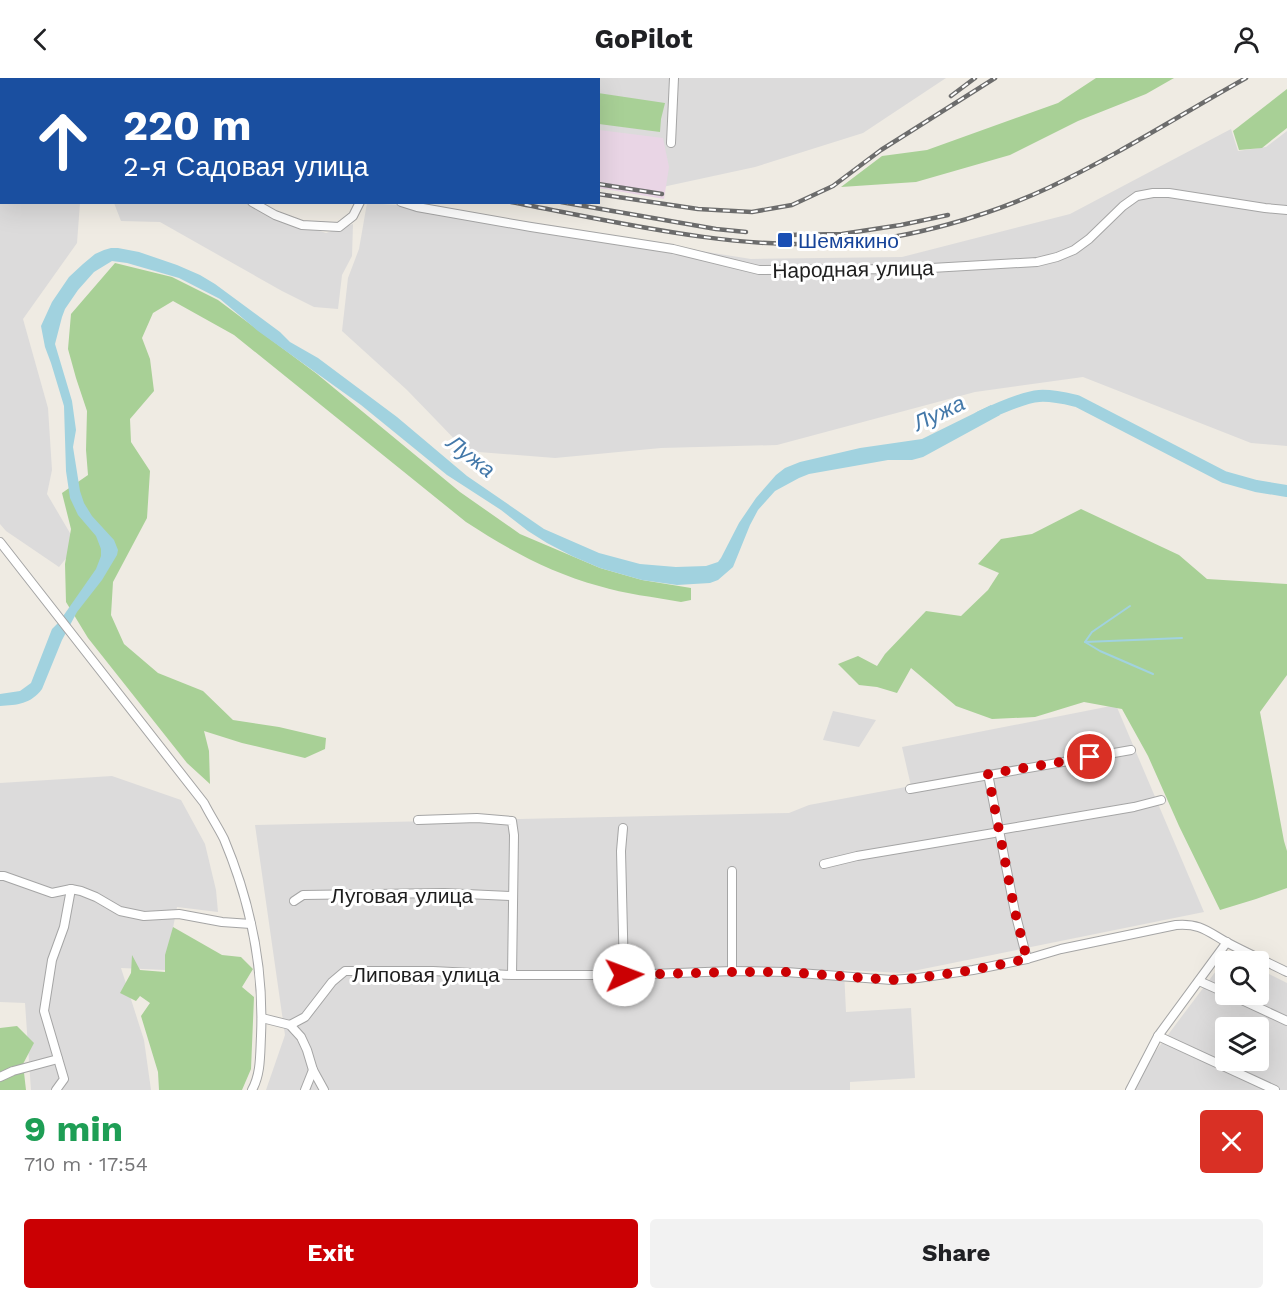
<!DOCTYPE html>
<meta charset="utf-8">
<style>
body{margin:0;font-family:"Work Sans",sans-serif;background:#f2f2f2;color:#202124;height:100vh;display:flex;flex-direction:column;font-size:22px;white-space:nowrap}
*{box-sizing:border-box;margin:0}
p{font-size:20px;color:#757577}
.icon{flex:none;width:33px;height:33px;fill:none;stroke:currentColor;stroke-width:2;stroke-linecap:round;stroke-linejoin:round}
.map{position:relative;height:1012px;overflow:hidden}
.details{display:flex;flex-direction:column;background:#fff;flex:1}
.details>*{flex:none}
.top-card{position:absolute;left:0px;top:0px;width:600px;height:126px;box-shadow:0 6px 24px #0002;background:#1a4fa0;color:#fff;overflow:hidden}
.buttons{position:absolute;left:1215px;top:873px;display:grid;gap:12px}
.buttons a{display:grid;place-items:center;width:54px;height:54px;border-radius:6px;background:#fff;box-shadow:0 6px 24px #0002;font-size:30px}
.pin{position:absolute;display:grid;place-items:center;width:51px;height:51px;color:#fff;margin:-26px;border:3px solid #fff;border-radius:50%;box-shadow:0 2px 6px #0007}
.me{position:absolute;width:66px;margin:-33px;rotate:88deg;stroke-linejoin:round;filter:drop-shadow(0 0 4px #0008)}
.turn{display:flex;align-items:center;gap:21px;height:126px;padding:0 24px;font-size:27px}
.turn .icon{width:78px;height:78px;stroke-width:2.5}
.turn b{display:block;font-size:42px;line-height:51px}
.round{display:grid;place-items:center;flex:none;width:63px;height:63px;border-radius:6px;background:#f2f2f2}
.summary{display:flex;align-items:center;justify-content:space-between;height:102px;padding:0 24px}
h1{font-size:36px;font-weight:700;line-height:45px;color:#1e9e55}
.cta{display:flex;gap:12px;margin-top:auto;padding:12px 24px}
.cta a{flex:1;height:69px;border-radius:6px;background:#cb0003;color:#fff;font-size:24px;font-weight:700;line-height:69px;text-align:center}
.cta a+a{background:#f2f2f2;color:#202124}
header{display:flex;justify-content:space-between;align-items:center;height:78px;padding:0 24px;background:#fff;font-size:27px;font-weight:700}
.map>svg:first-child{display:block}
</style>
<header><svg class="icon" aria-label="back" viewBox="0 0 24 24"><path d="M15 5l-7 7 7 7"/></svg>GoPilot<svg class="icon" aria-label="person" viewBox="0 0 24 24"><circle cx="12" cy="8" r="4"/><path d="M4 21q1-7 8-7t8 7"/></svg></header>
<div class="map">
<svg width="1287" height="1012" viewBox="0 0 1287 1012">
<rect width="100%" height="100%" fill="#efebe3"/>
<g fill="#dcdbdb" fill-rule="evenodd">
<polygon points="463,0 946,0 863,55 755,89 658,110 599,101 598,2 463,2"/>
<polygon points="1231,51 1238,73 1266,69 1287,53 1287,368 1251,365 1083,299 975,314 777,367 661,370 555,380 466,373 407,312 342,253 348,200 359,171 367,125 423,129 751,181 902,179 1070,136"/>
<polygon points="1,88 2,124 80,125 77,165 23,241 48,330 52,392 47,416 77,467 59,489 6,453 0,446 0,92"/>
<polygon points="114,125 246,125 274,138 326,155 353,146 352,178 342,197 338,231 314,229 282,213 160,144 121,143"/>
<polygon points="1116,627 1204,834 903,895 844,892 846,934 911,930 915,1000 850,1004 850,1012 266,1012 285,957 255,747 789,735 809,727 911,708 902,669"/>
<polygon points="833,633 876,642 859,669 823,662"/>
<polygon points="112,698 181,722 205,766 216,812 218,834 177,829 165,892 121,890 144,962 151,1012 31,1012 25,925 0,924 0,705"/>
<path d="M1228,877L1241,883L1226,884V916H1258L1259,891L1287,905V1012H1133L1155,974ZM1226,950H1258V982H1226Z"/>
</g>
<polygon fill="#e9d5e5" points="599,52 663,60 669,89 664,121 599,110"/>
<g fill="#a8d096">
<polygon points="1096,0 1174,0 1146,16 1078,43 1010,77 916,104 841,109 882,78 927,72 1058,25"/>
<polygon points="1287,11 1287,50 1262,70 1239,72 1233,53"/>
<polygon points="598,15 665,25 661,41 660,54 599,46"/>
<path d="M115,185L172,199L218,222L317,296L460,414L520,456L600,490L642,502L691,510V522L681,524C654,519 625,516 599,508C549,494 509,472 466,444L234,257L173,223L153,235L142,260L150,281L154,313L130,341L131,364L150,393L147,440L113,504L111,537L124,566L158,595L203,613L233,642L279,649L326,660L325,671L305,680L242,665L204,653L209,673L210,706L187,685L88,560L66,524L65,486L71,451L62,415L88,397L86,372L87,333L76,300L68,271L71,236Z"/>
<polygon points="1081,431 1179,477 1207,501 1287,506 1287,597 1260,634 1284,763 1287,773 1287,810 1256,821 1220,832 1179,748 1148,678 1122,631 1084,624 1035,639 992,641 956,628 911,590 897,615 877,609 859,607 838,586 858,578 877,588 885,576 926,533 961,538 988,512 999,495 978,486 1001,461 1032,456"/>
<polygon points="173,849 222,877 241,879 253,891 242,909 254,919 251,991 242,1012 159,1012 158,994 141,938 150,925 140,918 136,923 120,915 131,895 132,877 140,892 165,894 165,877"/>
<polygon points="17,948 34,965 23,986 26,1012 0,1012 0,950"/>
</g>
<path fill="#a1d2df" d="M111,170H118L139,174L177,187L200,197L215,206L280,254L290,264L318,280L397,339L467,398L544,451L599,475L640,486L676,489L706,488L718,484L721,480L739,445L756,420L776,397L785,390L800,384L860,370L922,361L991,327L1000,337L923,379L912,382H888L809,396L799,400L775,413L758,432L750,447L733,489L718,502L710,505L677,507L642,502L600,490L572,478L547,465L528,453L501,432L447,397L361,327L258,253L220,221L179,200L127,185L112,183L94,194L78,212L65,231L62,239L55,266L72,323L76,352L73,369L80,413L84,425L92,438L114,462L118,472L117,477L102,502L77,534L62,562L42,611C31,626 17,627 0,628V616L20,613L31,605L52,551L59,544L96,491L101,478V471L96,458L78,437L70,420L66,393L64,328L51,285L45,269L41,248L52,224L69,199L83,186L95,176L104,172Z"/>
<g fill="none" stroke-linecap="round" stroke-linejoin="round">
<g stroke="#a1d2df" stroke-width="2">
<polyline points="1130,528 1092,554 1085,564 1182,560"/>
<polyline points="1085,564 1100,573 1153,596"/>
</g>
<path stroke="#a1d2df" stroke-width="12" d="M980,339C995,332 1024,319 1039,318C1052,317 1064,320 1077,323L1224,399L1256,408L1287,413"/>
<g stroke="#a5a5a5" stroke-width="10">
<g id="minor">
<polyline points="89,0 93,2"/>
<polyline points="450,0 450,2"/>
<polyline points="246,2 246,0"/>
<polyline points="671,65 674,0"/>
<polyline points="0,86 2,85"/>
<polyline points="252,124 275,137 302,147 339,149 353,138 360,124"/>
<polyline points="401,124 417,129 531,149 673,171 759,192 914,191 1037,184 1057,179 1074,172 1089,161 1123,128 1137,118 1153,115 1169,115 1265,130 1287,132"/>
<path d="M0,464L204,725C210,737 218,749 224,761C250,823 264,891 261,958C260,977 261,996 252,1012"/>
<polyline points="988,696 1015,834 1027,881"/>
<polyline points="910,711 1131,672"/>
<polyline points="418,742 477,740 512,743 514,757 512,897"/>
<polyline points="623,750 621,773 624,897"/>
<polyline points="824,786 857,778 994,755 999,752 1134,729 1161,722"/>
<polyline points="732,793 732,893"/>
<polyline points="0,798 4,798 52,815 71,811 81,813 96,819 120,833 144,838 179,836 222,844 251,846"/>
<polyline points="294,823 303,817 444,815 512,818"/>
<polyline points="1199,903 1226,915"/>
<polyline points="1229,916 1287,943"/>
<polyline points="262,940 290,947 301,959 307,972 313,992 324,1012"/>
<path d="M290,947L305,939L332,904L345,893H433L512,897H624L732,893L786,894L892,902L918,900L973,892L1027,881L1061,871L1176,847C1201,845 1208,854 1228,865C1247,875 1267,884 1287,894"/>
<polyline points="1158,958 1275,1012"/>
<polyline points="0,999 13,993 58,981"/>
<polyline points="56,1012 64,1001 44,933 52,882 64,849 71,811"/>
<polyline points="305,1012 313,992"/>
<polyline points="1130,1012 1158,958 1227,864"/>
</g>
</g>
<use href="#minor" stroke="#fff" stroke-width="8"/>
<g stroke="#6c6c6c" stroke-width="4.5">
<g id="rail">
<polyline points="951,18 975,0"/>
<polyline points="0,33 2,34"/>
<polyline points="0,82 2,81"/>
<polyline points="598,106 662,116"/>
<polyline points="598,116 698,131 752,134 792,127 833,108 881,72 995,0"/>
<path d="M511,124C617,144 735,173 843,165C909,161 988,138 1048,110C1116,78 1180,37 1246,0"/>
<polyline points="561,124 716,151 746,154"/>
<polyline points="785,157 842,156 901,147 948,137"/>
</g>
</g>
<use href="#rail" stroke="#fff" stroke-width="2" stroke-dasharray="7" stroke-linecap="butt"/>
</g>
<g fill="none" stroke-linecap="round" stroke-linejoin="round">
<polyline stroke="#cb0003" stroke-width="10" stroke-dasharray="0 18" points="624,897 732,894 786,894 892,902 918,900 973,892 1027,881 1015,834 988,696 1090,679"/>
</g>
<rect fill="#1a4fb4" stroke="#fff" stroke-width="2" x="777" y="154" width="16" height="16" rx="3"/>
<g text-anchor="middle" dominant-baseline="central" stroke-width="6" stroke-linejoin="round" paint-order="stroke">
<g font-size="21" fill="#164399" stroke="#fff" text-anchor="start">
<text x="798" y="162">Шемякино</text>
</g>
<g font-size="21" fill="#1e1e1e" stroke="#fff">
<text transform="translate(853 191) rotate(-1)">Народная улица</text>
<text x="402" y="817">Луговая улица</text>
<text x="426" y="896">Липовая улица</text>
</g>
<g font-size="22" font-style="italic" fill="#4378a9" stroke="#fff">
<text transform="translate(939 335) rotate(-25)">Лужа</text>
<text transform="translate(471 378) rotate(38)">Лужа</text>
</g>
</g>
</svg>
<div class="buttons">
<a><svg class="icon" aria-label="search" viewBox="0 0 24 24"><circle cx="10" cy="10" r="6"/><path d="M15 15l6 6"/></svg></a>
<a><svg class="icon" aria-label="layers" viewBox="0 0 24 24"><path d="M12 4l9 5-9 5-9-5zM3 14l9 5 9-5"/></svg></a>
</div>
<div class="pin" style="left:1090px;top:679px;background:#d93025"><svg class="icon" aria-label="arrive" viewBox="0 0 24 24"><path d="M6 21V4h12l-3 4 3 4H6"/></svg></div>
<svg class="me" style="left:624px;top:897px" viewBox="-20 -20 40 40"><circle r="19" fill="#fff"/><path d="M0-13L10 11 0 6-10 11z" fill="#cb0003"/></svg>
<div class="top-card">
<div class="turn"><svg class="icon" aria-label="ahead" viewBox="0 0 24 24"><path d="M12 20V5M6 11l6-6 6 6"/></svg><div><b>220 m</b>2-я Садовая улица</div></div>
</div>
</div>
<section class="details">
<div class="summary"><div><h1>9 min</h1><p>710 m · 17:54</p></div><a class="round" style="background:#d93025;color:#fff"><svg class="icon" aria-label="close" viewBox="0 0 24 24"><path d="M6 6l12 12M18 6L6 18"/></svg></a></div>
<div class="cta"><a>Exit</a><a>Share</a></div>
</section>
